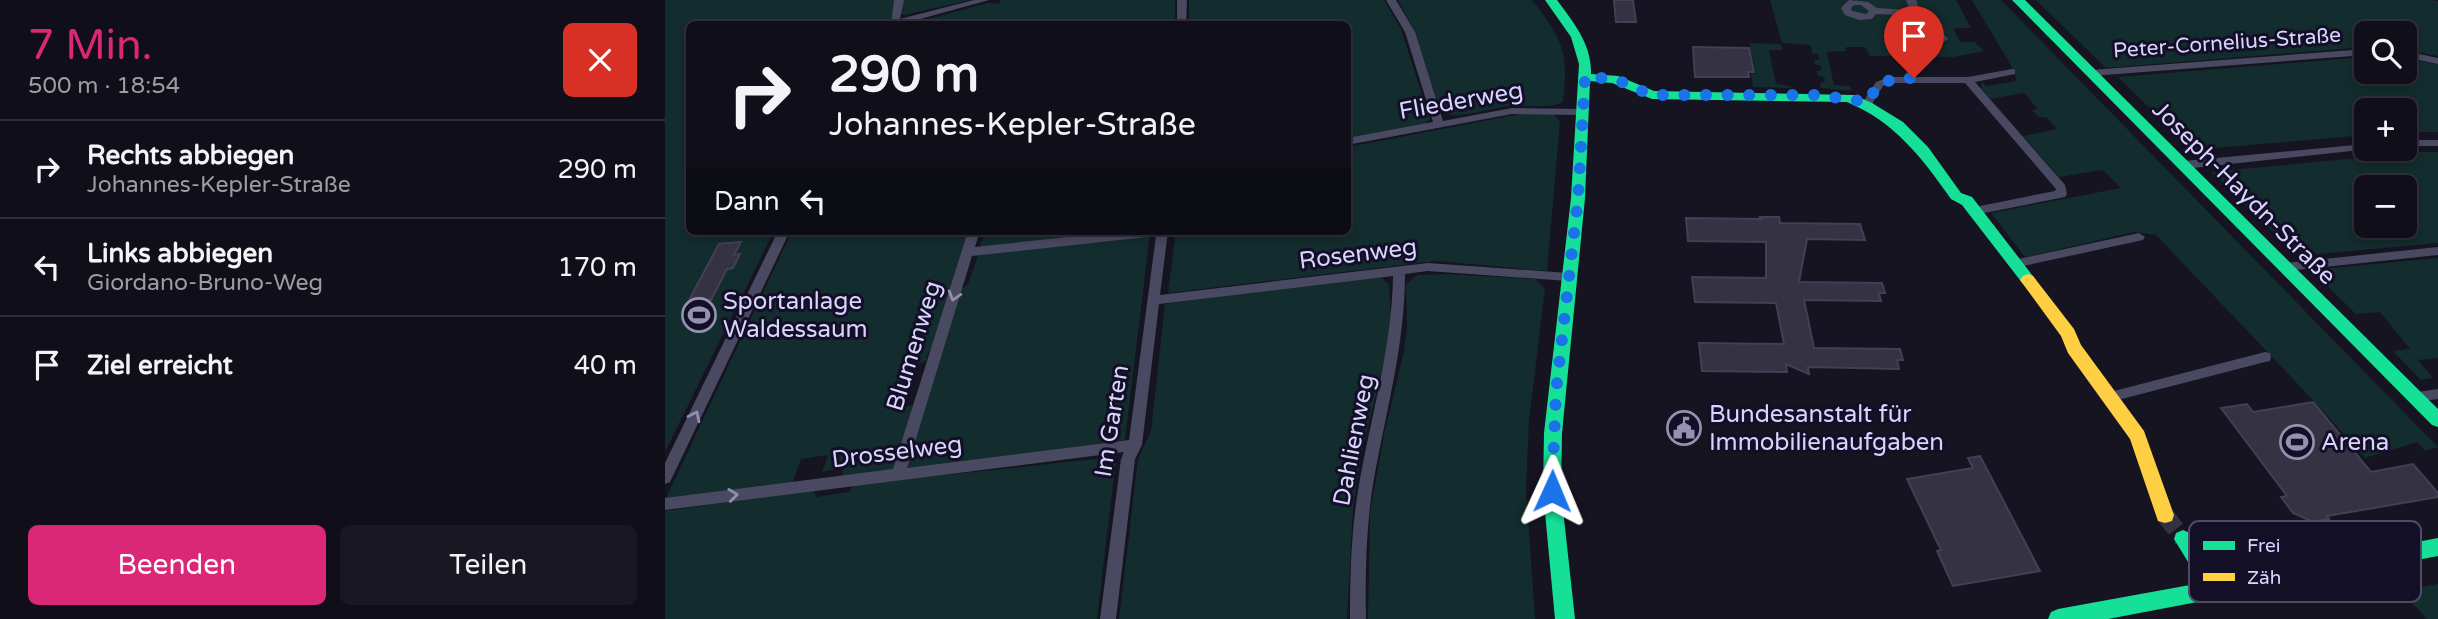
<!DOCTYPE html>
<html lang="de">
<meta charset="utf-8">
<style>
body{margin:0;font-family:"Varela Round",sans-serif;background:#191822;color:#f1f3f6;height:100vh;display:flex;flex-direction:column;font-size:26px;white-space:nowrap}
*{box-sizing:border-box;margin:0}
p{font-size:23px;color:#9c9ca2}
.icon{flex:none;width:38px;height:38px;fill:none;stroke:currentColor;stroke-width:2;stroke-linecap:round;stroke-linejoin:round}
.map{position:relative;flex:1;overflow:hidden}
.side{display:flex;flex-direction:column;background:#100f19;width:665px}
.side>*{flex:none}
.top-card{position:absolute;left:21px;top:21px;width:665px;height:214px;border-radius:10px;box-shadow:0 4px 10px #0003,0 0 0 2px #302f38;background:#100f19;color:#f1f3f6;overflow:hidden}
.tools{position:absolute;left:1689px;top:21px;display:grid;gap:14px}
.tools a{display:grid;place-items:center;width:63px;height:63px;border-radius:10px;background:#100f19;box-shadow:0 4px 10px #0003,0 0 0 2px #302f38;font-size:35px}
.pin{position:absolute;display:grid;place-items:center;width:60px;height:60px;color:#fff;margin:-72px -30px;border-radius:50% 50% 50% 0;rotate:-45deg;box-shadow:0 0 7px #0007}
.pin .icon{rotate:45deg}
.me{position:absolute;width:77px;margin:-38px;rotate:1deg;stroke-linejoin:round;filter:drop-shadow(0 0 5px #0008)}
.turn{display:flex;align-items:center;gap:24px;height:147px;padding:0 28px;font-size:32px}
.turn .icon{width:91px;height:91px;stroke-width:2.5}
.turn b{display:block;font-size:49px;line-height:60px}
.then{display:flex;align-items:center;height:66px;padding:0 28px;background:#0003;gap:14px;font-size:26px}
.round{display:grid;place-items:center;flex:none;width:74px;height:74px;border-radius:10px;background:#191822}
.overview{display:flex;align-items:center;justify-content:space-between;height:119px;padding:0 28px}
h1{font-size:42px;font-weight:600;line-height:52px;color:#db2777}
.action{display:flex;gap:14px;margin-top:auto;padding:14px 28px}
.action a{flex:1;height:80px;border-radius:10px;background:#db2777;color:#fff;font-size:28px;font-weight:600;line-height:80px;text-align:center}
.action a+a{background:#191822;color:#f1f3f6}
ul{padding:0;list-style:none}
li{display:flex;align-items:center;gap:21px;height:98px;padding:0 28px;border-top:2px solid #302f38}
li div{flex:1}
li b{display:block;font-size:26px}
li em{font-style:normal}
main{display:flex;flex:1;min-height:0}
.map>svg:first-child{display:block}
</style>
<main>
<section class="side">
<div class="overview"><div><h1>7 Min.</h1><p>500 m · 18:54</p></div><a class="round" style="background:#d93025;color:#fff"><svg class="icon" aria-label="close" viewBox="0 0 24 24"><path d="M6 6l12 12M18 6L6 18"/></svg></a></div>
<ul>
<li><svg class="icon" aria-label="right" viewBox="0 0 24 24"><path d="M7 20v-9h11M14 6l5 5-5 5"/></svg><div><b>Rechts abbiegen</b><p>Johannes-Kepler-Straße</p></div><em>290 m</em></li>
<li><svg class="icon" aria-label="left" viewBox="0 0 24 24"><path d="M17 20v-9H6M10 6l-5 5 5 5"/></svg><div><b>Links abbiegen</b><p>Giordano-Bruno-Weg</p></div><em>170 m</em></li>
<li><svg class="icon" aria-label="arrive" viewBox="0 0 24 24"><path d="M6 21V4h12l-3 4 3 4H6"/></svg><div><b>Ziel erreicht</b></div><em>40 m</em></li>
</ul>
<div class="action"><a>Beenden</a><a>Teilen</a></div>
</section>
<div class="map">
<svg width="1773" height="619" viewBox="0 0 1773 619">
<rect width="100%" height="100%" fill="#161421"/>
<g fill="#132c2d" fill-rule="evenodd">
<polygon points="0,0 234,0 230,24 24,24 24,231 109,231 0,452"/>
<polygon points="238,0 305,0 239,15 236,14"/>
<polygon points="335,0 510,0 510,24 245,24 323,3 334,4"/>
<polygon points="524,0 719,0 736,29 765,119 758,126 683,140 682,24 524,24"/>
<path d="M733,0H867C898,40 904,52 898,102C883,109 864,105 848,106C825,107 799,120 776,113L748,28Z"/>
<polygon points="1105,0 1291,0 1306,28 1288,28 1295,42 1309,42 1319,51 1288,57 1205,56 1200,47 1181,47 1181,51 1162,52 1169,85 1185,86 1187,91 1156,88 1155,83 1160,82 1159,77 1153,76 1151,71 1157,70 1155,65 1150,65 1149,60 1154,60 1153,54 1148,54 1145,45 1117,43"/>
<path d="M1307,0H1336L1773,447L1760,451L1752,442L1700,458C1632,381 1561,309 1491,235L1469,232L1360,257L1326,213L1456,188L1438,170L1394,177L1358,136L1392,129L1381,117H1374L1367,110L1373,109L1359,93L1325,99L1316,88L1317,81L1321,86L1352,81L1346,65Z"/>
<polygon points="1371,0 1767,0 1773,1 1773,56 1740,50 1740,33 1701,33 1701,47 1441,68"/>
<polygon points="1084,43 1116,44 1118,50 1104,50 1111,84 1126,86 1126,88 1088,87 1086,74 1091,73"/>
<polygon points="1701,57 1701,72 1740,72 1740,58 1773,64 1773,132 1740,132 1740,110 1701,110 1701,135 1527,150 1453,77"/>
<polygon points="855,114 888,114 895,121 882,271 771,261 503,293 511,231 682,231 683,147"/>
<path d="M1755,152H1773V243L1633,256L1546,172ZM1701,187H1740V226H1701Z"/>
<polygon points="127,231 288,231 287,236 303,235 267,349 263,352 261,361 253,364 233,407 251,405 229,470 177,476 179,468 157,472 163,455 136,459 127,484 0,500"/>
<polygon points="320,231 487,231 314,250"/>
<polygon points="485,234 460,440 239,470 294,291 303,284 314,253"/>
<polygon points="1773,258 1773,358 1753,360 1768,378 1756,380 1728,351 1745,349 1715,312 1691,314 1646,270"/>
<polygon points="781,274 870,279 880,289 864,420 861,489 870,619 703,619 705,512 720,430 739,351 742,327 741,284 752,275"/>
<polygon points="716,277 724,284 726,319 722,350 696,456 688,509 682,619 454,619 473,459 486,431 500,304 660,281"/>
<polygon points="448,457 451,461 432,619 0,619 0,511 149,490 151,497 184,492 188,485"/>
<polygon points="1773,584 1773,619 1762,619 1736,591"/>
</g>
<g fill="#343243" stroke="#433f54" stroke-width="2">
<polygon points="949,0 968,0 971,22 951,22"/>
<polygon points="1028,47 1084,48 1089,72 1083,72 1084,77 1030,77"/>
<polygon points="1095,217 1114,217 1115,223 1195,224 1200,240 1142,239 1134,282 1217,283 1220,293 1214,293 1216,301 1139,300 1149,348 1235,349 1238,360 1232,360 1234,369 1143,367 1144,374 1121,364 1122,372 1037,371 1034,343 1119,344 1111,303 1030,302 1027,277 1101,278 1101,242 1023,241 1021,218 1096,219"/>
<polygon points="76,242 69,255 75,254 68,268 62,269 46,300 23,302 54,244"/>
<polygon points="1648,402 1706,472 1748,464 1773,493 1773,497 1662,516 1664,519 1648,522 1628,513 1616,497 1622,496 1556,408 1582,404 1588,412"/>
<polygon points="1315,456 1375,571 1288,586 1272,551 1276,550 1242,479 1308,468 1303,458"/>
</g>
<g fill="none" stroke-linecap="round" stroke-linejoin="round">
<polyline stroke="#333142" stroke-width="18" stroke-dasharray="18 9" stroke-linecap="butt" points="1500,515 1518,539"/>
<g fill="#4a4962" fill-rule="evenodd">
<polygon points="229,0 239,0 235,19 309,0 324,0 237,24 226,24"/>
<polygon points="512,0 522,0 521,24 512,24"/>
<polygon points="721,0 731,0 750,32 778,121 847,108 917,109 922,112 917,115 847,114 682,145 682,138 768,122 740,32"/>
<path d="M1184,0L1203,2L1212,8L1245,10L1241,0H1251L1255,11L1260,14L1283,39L1278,42L1275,41L1254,18L1249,16L1211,14L1207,19L1194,20L1180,15L1176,8ZM1189,5H1196L1204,11L1201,14L1187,11L1186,8Z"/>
<polygon points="1701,49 1701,55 1426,76 1421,73 1426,70"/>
<polygon points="1740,51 1773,58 1773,64 1740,57"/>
<polygon points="1347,69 1350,70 1350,74 1310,82 1400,185 1402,194 1400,197 1309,215 1305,214 1303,211 1305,208 1390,191 1391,189 1300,83 1225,83 1218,86 1207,104 1203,105 1198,102 1211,82 1224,77 1303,77"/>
<rect x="1740" y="140" width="33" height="6"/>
<polygon points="1701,144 1701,149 1705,149 1519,169 1514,165 1519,161"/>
<polygon points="113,231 125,231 5,482 0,484 0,463"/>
<path d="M303,231H315L310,247L459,231H503L495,295L763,263L903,273L909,277L903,281L763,271L740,274C740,348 719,418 707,491C701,533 700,576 701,619H685C685,576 686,534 693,491C705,419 727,349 728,276L494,304L477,445L470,459L451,619H435L456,459L459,452L0,510V498L228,469ZM491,236L464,440L242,468L307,256Z"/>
<polygon points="1474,233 1480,237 1478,240 1349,268 1343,264 1349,260"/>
<polygon points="1773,247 1773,255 1621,271 1615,267 1621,263"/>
<polygon points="1600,352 1605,353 1606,357 1605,361 1600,362 1445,402 1440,401 1438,397 1440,393 1445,392"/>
<polygon points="1773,389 1773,399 1750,402 1745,401 1743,397 1745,393"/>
</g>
<g fill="#16e098" fill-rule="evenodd">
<path d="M880,0H892C908,22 927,44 926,74L953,76L989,91L1189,95L1207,103L1238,122L1263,147L1296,193L1307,197L1371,280L1363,286L1358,284L1297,205L1286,199C1257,158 1230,122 1182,102L987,99L947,83L925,81L920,198L897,433L896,491L910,619H890L878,491L879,433L906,198L914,64L906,37Z"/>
<polygon points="1347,0 1360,0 1773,409 1773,427 1767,425"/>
<polygon points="1518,530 1525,533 1556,579 1773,538 1773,556 1443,619 1383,619 1386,612 1393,609 1536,583 1509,539 1511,533"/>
</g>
<polygon fill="#ffcf43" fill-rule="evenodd" points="1363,274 1368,276 1409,329 1416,345 1479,431 1509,515 1507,521 1500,523 1493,521 1465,439 1403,353 1396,336 1358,284 1355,280 1358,276"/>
</g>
<defs><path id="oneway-chevron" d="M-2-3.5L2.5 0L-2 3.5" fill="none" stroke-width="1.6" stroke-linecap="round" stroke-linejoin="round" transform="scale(1.75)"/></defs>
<g stroke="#928eb0">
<use href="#oneway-chevron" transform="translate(289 296) rotate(107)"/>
<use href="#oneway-chevron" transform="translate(30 416) rotate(-64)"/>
<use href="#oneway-chevron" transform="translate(68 495) rotate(-7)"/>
</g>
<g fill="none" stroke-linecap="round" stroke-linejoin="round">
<polyline stroke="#1a73e8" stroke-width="12" stroke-dasharray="0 21.6" points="887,491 891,392 913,198 920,77 950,79 986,95 1153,95 1203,102 1214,83 1235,78 1249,78"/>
</g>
<defs>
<g id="stadium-ring" transform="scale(1.75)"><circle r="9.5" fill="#130f26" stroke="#9591b1" stroke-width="1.5"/><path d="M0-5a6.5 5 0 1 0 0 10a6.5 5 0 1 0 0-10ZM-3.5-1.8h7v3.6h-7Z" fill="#9591b1"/></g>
<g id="civic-ring" transform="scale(1.75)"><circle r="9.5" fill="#130f26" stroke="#9591b1" stroke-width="1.5"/><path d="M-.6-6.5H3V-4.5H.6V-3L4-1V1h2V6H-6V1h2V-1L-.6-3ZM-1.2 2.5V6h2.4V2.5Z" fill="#9591b1"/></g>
</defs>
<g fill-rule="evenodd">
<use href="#stadium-ring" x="34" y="315"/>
<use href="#civic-ring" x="1019" y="428"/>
<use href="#stadium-ring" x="1632" y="442"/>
</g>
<g text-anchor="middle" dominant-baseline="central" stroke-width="6" stroke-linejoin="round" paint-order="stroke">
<g font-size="21" fill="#d9d4ff" stroke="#130f26">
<text transform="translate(1562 43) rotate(-4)">Peter-Cornelius-Straße</text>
</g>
<g font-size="24" fill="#d9d4ff" stroke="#130f26">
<text transform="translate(796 101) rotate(-10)">Fliederweg</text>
<text transform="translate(1579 193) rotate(45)">Joseph-Haydn-Straße</text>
<text transform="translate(693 254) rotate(-7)">Rosenweg</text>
<text transform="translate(249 346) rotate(-73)">Blumenweg</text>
<text transform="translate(447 421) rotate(-81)">Im Garten</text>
<text transform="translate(689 440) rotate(-79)">Dahlienweg</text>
<text transform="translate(232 452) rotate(-7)">Drosselweg</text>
</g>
<g font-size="24" fill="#d9d4ff" stroke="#130f26" text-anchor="start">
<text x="58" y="301">Sportanlage<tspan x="58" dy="28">Waldessaum</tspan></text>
<text x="1044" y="414">Bundesanstalt für<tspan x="1044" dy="28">Immobilienaufgaben</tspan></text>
<text x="1656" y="442">Arena</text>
</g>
</g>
<rect x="1524" y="521" width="232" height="81" rx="10" fill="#130f26" stroke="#4e4a67" stroke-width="2"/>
<rect x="1538" y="541" width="32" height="9" fill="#16e098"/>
<rect x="1538" y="573" width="32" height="8" fill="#ffcf43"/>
<g font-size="19" fill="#d9d4ff">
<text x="1582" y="552">Frei</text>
<text x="1582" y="584">Zäh</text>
</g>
</svg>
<div class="tools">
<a><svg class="icon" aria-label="search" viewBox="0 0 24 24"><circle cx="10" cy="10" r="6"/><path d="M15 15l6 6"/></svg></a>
<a>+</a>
<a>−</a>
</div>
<div class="pin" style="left:1249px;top:78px;background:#d93025"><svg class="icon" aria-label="arrive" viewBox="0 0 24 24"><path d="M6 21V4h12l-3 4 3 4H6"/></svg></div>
<svg class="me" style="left:887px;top:491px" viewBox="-20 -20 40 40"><path d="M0-17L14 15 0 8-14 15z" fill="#1a73e8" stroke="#fff" stroke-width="4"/></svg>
<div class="top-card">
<div class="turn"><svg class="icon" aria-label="right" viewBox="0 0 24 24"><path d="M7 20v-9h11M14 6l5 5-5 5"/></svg><div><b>290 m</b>Johannes-Kepler-Straße</div></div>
<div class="then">Dann<svg class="icon" aria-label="left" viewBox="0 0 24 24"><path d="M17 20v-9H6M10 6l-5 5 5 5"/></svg></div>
</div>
</div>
</main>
